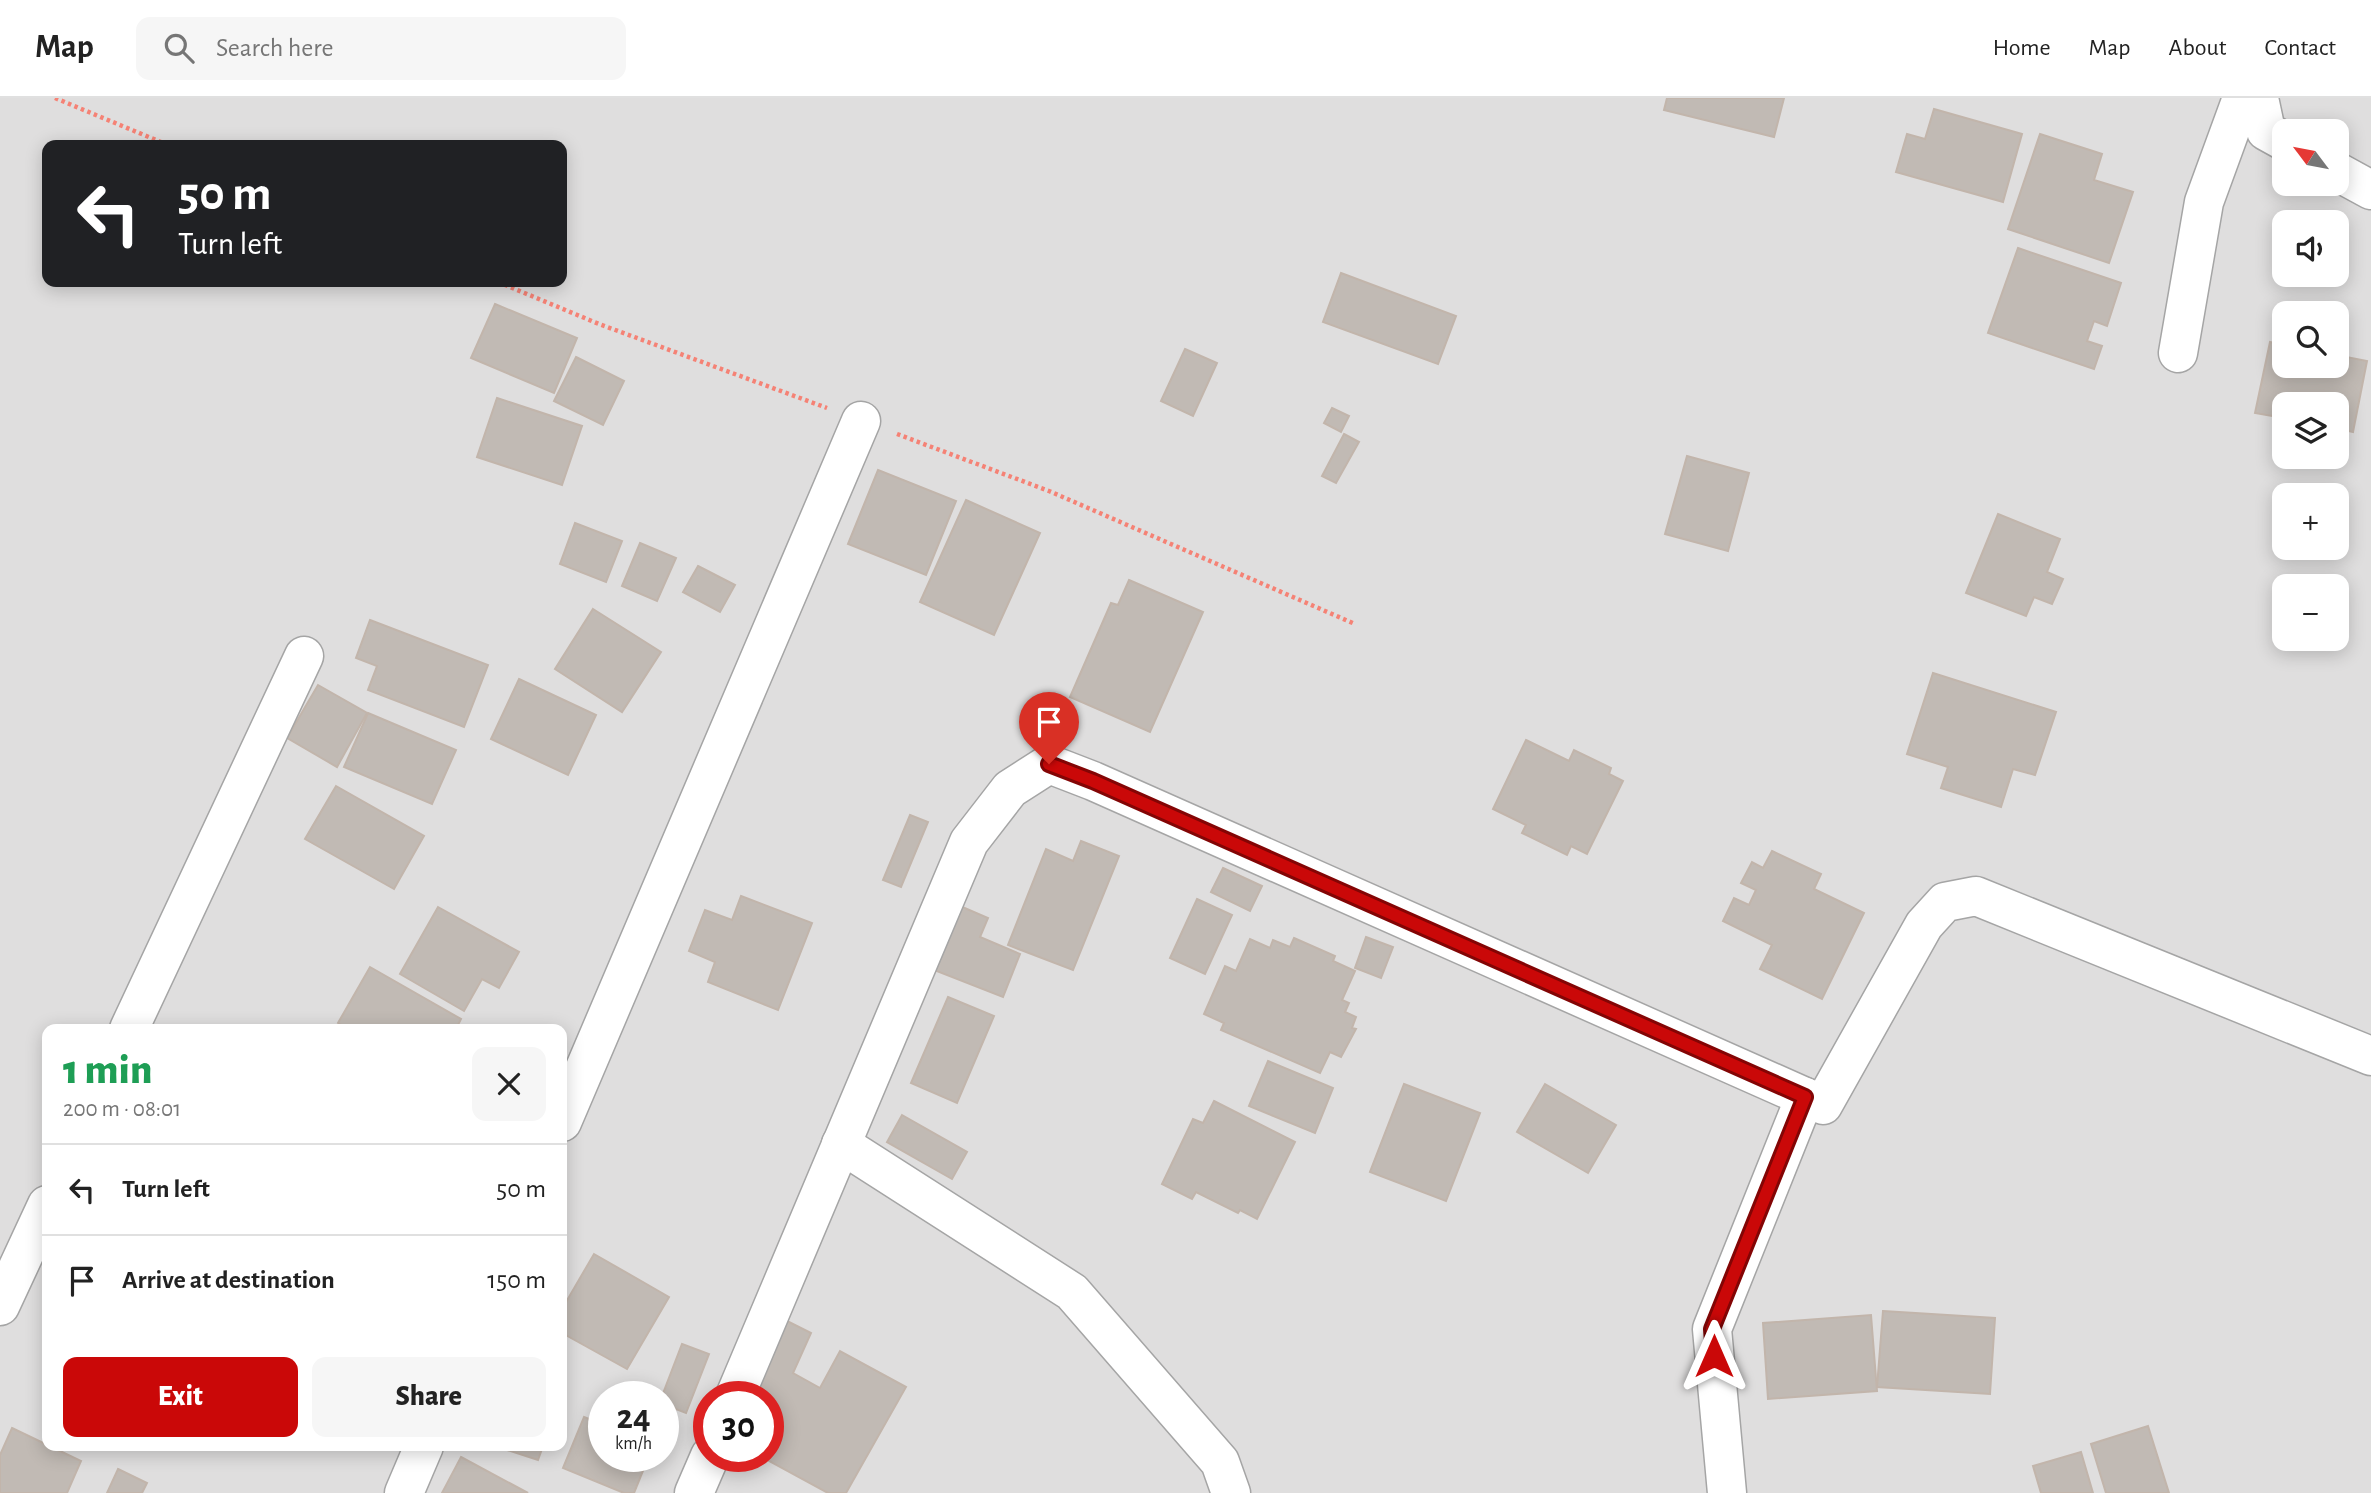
<!DOCTYPE html>
<meta charset="utf-8">
<style>
body{margin:0;font-family:"Alegreya Sans",sans-serif;background:#f6f6f6;color:#222;height:100vh;display:flex;flex-direction:column;font-size:26px;white-space:nowrap}
*{box-sizing:border-box;margin:0}
p{font-size:23px;color:#767676}
.icon{flex:none;width:38px;height:38px;fill:none;stroke:currentColor;stroke-width:2;stroke-linecap:round;stroke-linejoin:round}
.map{position:relative;flex:1;overflow:hidden}
.side{position:absolute;left:42px;top:926px;width:525px;height:427px;display:flex;flex-direction:column;background:#fff;border-radius:14px;box-shadow:0 4px 18px #0003}
.side>*{flex:none}
.top-card{position:absolute;left:42px;top:42px;width:525px;height:147px;border-radius:14px;box-shadow:0 4px 18px #0003;background:#202124;color:#fff;overflow:hidden}
.needle{width:46px;rotate:302deg}
.controls{position:absolute;left:2272px;top:21px;display:grid;gap:14px}
.controls a{display:grid;place-items:center;width:77px;height:77px;border-radius:14px;background:#fff;box-shadow:0 4px 18px #0003;font-size:35px}
.speed{position:absolute;left:588px;top:1283px;display:flex;gap:14px;font-size:35px;font-weight:700;text-align:center}
.speed>*{display:grid;place-content:center;width:91px;height:91px;border-radius:50%;background:#fff;box-shadow:0 4px 18px #0003;line-height:1}
.speed small{font-size:18px;font-weight:400}
.speed .limit{border:10px solid #d22;background:#fff;color:#111}
.pin{position:absolute;display:grid;place-items:center;width:60px;height:60px;color:#fff;margin:-72px -30px;border-radius:50% 50% 50% 0;rotate:-45deg;box-shadow:0 0 7px #0007}
.pin .icon{rotate:45deg}
.me{position:absolute;width:77px;margin:-38px;rotate:0deg;stroke-linejoin:round;filter:drop-shadow(0 0 5px #0008)}
.turn{display:flex;align-items:center;gap:24px;height:147px;padding:0 21px;font-size:32px}
.turn .icon{width:91px;height:91px;stroke-width:2.5}
.turn b{display:block;font-size:49px;line-height:60px}
.round{display:grid;place-items:center;flex:none;width:74px;height:74px;border-radius:14px;background:#f6f6f6}
.headline{display:flex;align-items:center;justify-content:space-between;height:119px;padding:0 21px}
h1{font-size:42px;font-weight:800;line-height:52px;color:#1e9e55}
.primary-button{display:flex;gap:14px;margin-top:auto;padding:14px 21px}
.primary-button a{flex:1;height:80px;border-radius:14px;background:#ca0808;color:#fff;font-size:28px;font-weight:800;line-height:80px;text-align:center}
.primary-button a+a{background:#f6f6f6;color:#222}
ul{padding:0;list-style:none}
li{display:flex;align-items:center;gap:21px;height:91px;padding:0 21px;border-top:2px solid #e0e0e0}
li div{flex:1}
li b{display:block;font-size:26px}
li em{font-style:normal}
header{display:flex;align-items:center;gap:42px;box-sizing:border-box;height:98px;padding:0 35px;background:#fff;border-bottom:2px solid #e0e0e0}
header strong{font-size:33px}
nav{display:flex;gap:38px;margin-inline-start:auto;font-size:24px}
.search{width:490px;height:63px;background:#f6f6f6;display:flex;align-items:center;gap:18px;box-sizing:border-box;padding:0 24px;border-radius:14px;color:#767676;font-size:26px}
.map>svg:first-child{display:block}
</style>
<header>
<strong>Map</strong>
<div class="search"><svg class="icon" aria-label="search" viewBox="0 0 24 24"><circle cx="10" cy="10" r="6"/><path d="M15 15l6 6"/></svg>Search here</div>
<nav><a>Home</a><a>Map</a><a>About</a><a>Contact</a></nav>
</header>
<div class="map">
<svg width="2371" height="1395" viewBox="0 0 2371 1395">
<rect width="100%" height="100%" fill="#f1eee8"/>
<path fill="#dfdede" fill-rule="evenodd" d="M0,0H2371V1395H0ZM2284,33H2336V86H2284ZM47,47H562V184H47ZM2284,124H2336V177H2284ZM2284,215H2336V268H2284ZM2284,306H2336V359H2284ZM2284,397H2336V450H2284ZM2284,488H2336V541H2284ZM47,931H562V1348H47ZM604,1298H663V1358H604ZM709,1298H768V1358H709Z"/>
<g fill="#c1bab4" stroke="#c2b5ab" stroke-width="2">
<polygon points="1667,0 1784,0 1774,39 1664,12"/>
<polygon points="1934,11 2022,36 2003,104 1896,74 1907,36 1925,41"/>
<polygon points="2040,36 2102,56 2094,82 2133,94 2109,165 2008,131"/>
<polygon points="2018,150 2121,185 2107,228 2094,223 2087,243 2102,248 2094,271 1988,235"/>
<polygon points="1341,175 1456,218 1438,266 1323,224"/>
<polygon points="495,206 577,240 554,295 471,260"/>
<polygon points="2270,244 2284,247 2284,268 2336,268 2336,257 2367,263 2353,334 2336,330 2336,306 2284,306 2284,320 2255,315"/>
<polygon points="1185,251 1217,265 1193,318 1161,303"/>
<polygon points="576,259 624,283 603,327 554,303"/>
<polygon points="497,300 582,328 562,387 477,359"/>
<polygon points="1332,310 1349,318 1341,334 1324,325"/>
<polygon points="1344,336 1359,344 1336,385 1322,378"/>
<polygon points="1687,358 1749,375 1728,453 1665,436"/>
<polygon points="878,372 956,403 926,477 848,446"/>
<polygon points="966,402 1040,435 994,537 920,504"/>
<polygon points="1998,416 2060,441 2047,474 2063,481 2052,506 2034,499 2026,518 1966,495"/>
<polygon points="575,425 622,443 606,484 560,466"/>
<polygon points="640,445 676,460 657,503 622,488"/>
<polygon points="698,468 735,487 720,514 683,494"/>
<polygon points="1129,482 1203,514 1150,634 1070,599 1111,505 1118,507"/>
<polygon points="593,511 661,554 622,614 555,571"/>
<polygon points="370,522 488,567 464,629 368,592 377,568 356,560"/>
<polygon points="1933,575 2056,614 2035,677 2013,671 2001,709 1941,690 1948,669 1907,656"/>
<polygon points="519,581 596,617 568,677 491,641"/>
<polygon points="318,587 367,615 337,669 287,640"/>
<polygon points="368,615 456,652 432,706 344,669"/>
<polygon points="1526,642 1569,663 1574,652 1611,670 1609,676 1623,683 1587,756 1571,748 1567,757 1522,735 1526,727 1493,711"/>
<polygon points="336,688 424,738 394,791 305,741"/>
<polygon points="910,717 928,724 901,789 883,782"/>
<polygon points="1081,743 1119,758 1073,872 1008,847 1046,751 1073,763"/>
<polygon points="1772,753 1821,776 1814,791 1864,815 1822,901 1760,871 1772,847 1723,823 1734,800 1749,807 1756,792 1741,785 1752,764 1763,770"/>
<polygon points="1223,770 1262,788 1250,813 1211,794"/>
<polygon points="741,798 812,825 778,912 708,884 715,864 689,853 705,812 732,822"/>
<polygon points="1197,801 1232,817 1205,876 1170,860"/>
<polygon points="960,808 988,820 980,839 1020,856 1003,899 934,872"/>
<polygon points="438,809 519,854 499,890 482,881 464,913 400,876"/>
<polygon points="1366,839 1393,849 1381,880 1355,870"/>
<polygon points="1294,840 1335,858 1333,863 1355,873 1342,902 1349,905 1345,914 1356,919 1352,930 1356,931 1341,959 1330,954 1320,975 1221,932 1224,925 1204,916 1225,868 1236,873 1250,841 1270,850 1273,842 1290,849"/>
<polygon points="370,869 461,921 456,931 348,931 338,925"/>
<polygon points="948,899 994,918 957,1005 911,985"/>
<polygon points="1268,963 1333,990 1315,1035 1249,1008"/>
<polygon points="1404,986 1480,1015 1446,1103 1370,1074"/>
<polygon points="1545,986 1616,1027 1588,1075 1517,1034"/>
<polygon points="1214,1003 1295,1044 1257,1121 1240,1112 1238,1115 1196,1094 1192,1101 1162,1086 1193,1021 1203,1025"/>
<polygon points="902,1017 967,1054 952,1081 887,1044"/>
<polygon points="594,1156 669,1199 627,1271 562,1235 562,1211"/>
<polygon points="1883,1213 1995,1220 1990,1296 1877,1289"/>
<polygon points="1871,1217 1877,1293 1768,1301 1763,1225"/>
<polygon points="785,1222 811,1235 793,1275 820,1290 840,1253 906,1289 846,1395 828,1395 760,1358 768,1358 768,1298 758,1298 762,1290 756,1287"/>
<polygon points="682,1246 709,1256 686,1315 663,1306 662,1298"/>
<polygon points="584,1319 604,1327 604,1358 649,1358 634,1395 624,1395 563,1370"/>
<polygon points="2148,1328 2169,1395 2106,1395 2091,1346"/>
<polygon points="12,1330 81,1363 67,1395 0,1395 0,1357"/>
<polygon points="506,1348 543,1348 538,1362 504,1351"/>
<polygon points="2081,1354 2093,1395 2041,1395 2033,1368"/>
<polygon points="461,1359 528,1395 442,1395"/>
<polygon points="118,1371 147,1385 142,1395 107,1395"/>
</g>
<g fill="none" stroke-linecap="round" stroke-linejoin="round">
<g stroke="#a5a5a5" stroke-width="41">
<g id="minor">
<polyline points="2259,0 2266,33 2284,43"/>
<polyline points="2336,73 2371,92"/>
<polyline points="2178,255 2204,104 2242,0"/>
<polyline points="129,931 304,558"/>
<polyline points="562,1024 861,323"/>
<polyline points="841,1046 1072,1194 1220,1364 1231,1395"/>
<polyline points="0,1208 47,1107"/>
<polyline points="735,1298 969,744 1010,691 1049,666 1093,683 1823,1007 1924,827 1945,804 1976,798 2371,958"/>
<polyline points="404,1395 424,1348"/>
<polyline points="694,1395 710,1358"/>
<polyline points="1727,1395 1712,1231 1805,999"/>
</g>
</g>
<g stroke="#f58275" stroke-width="4.5" stroke-dasharray="3.5 3.5" stroke-linecap="butt">
<polyline points="55,0 168,47"/>
<polyline points="498,184 599,226 827,310"/>
<polyline points="897,336 1049,393 1355,526"/>
</g>
<use href="#minor" stroke="#fff" stroke-width="38"/>
</g>
<g fill="none" stroke-linecap="round" stroke-linejoin="round">
<g stroke="#830505" stroke-width="18">
<polyline id="route" points="1049,666 1093,683 1805,999 1712,1231 1714,1258"/>
</g>
<use href="#route" stroke="#ca0808" stroke-width="12"/>
</g>
</svg>
<div class="controls">
<a><svg class="needle" viewBox="-14 -14 28 28"><path d="M0-13l5 13h-10z" fill="#e53935"/><path d="M0 13l5-13h-10z" fill="#767676"/></svg></a>
<a><svg class="icon" aria-label="sound" viewBox="0 0 24 24"><path d="M4 9h4l5-4v14l-5-4H4zM17 9q2 3 0 6"/></svg></a>
<a><svg class="icon" aria-label="search" viewBox="0 0 24 24"><circle cx="10" cy="10" r="6"/><path d="M15 15l6 6"/></svg></a>
<a><svg class="icon" aria-label="layers" viewBox="0 0 24 24"><path d="M12 4l9 5-9 5-9-5zM3 14l9 5 9-5"/></svg></a>
<a>+</a>
<a>−</a>
</div>
<div class="speed"><div>24<small>km/h</small></div><div class="limit">30</div></div>
<div class="pin" style="left:1049px;top:666px;background:#d93025"><svg class="icon" aria-label="arrive" viewBox="0 0 24 24"><path d="M6 21V4h12l-3 4 3 4H6"/></svg></div>
<svg class="me" style="left:1714px;top:1258px" viewBox="-20 -20 40 40"><path d="M0-17L14 15 0 8-14 15z" fill="#ca0808" stroke="#fff" stroke-width="4"/></svg>
<div class="top-card">
<div class="turn"><svg class="icon" aria-label="left" viewBox="0 0 24 24"><path d="M17 20v-9H6M10 6l-5 5 5 5"/></svg><div><b>50 m</b>Turn left</div></div>
</div>
<section class="side">
<div class="headline"><div><h1>1 min</h1><p>200 m · 08:01</p></div><a class="round"><svg class="icon" aria-label="close" viewBox="0 0 24 24"><path d="M6 6l12 12M18 6L6 18"/></svg></a></div>
<ul>
<li><svg class="icon" aria-label="left" viewBox="0 0 24 24"><path d="M17 20v-9H6M10 6l-5 5 5 5"/></svg><div><b>Turn left</b></div><em>50 m</em></li>
<li><svg class="icon" aria-label="arrive" viewBox="0 0 24 24"><path d="M6 21V4h12l-3 4 3 4H6"/></svg><div><b>Arrive at destination</b></div><em>150 m</em></li>
</ul>
<div class="primary-button"><a>Exit</a><a>Share</a></div>
</section>
</div>
